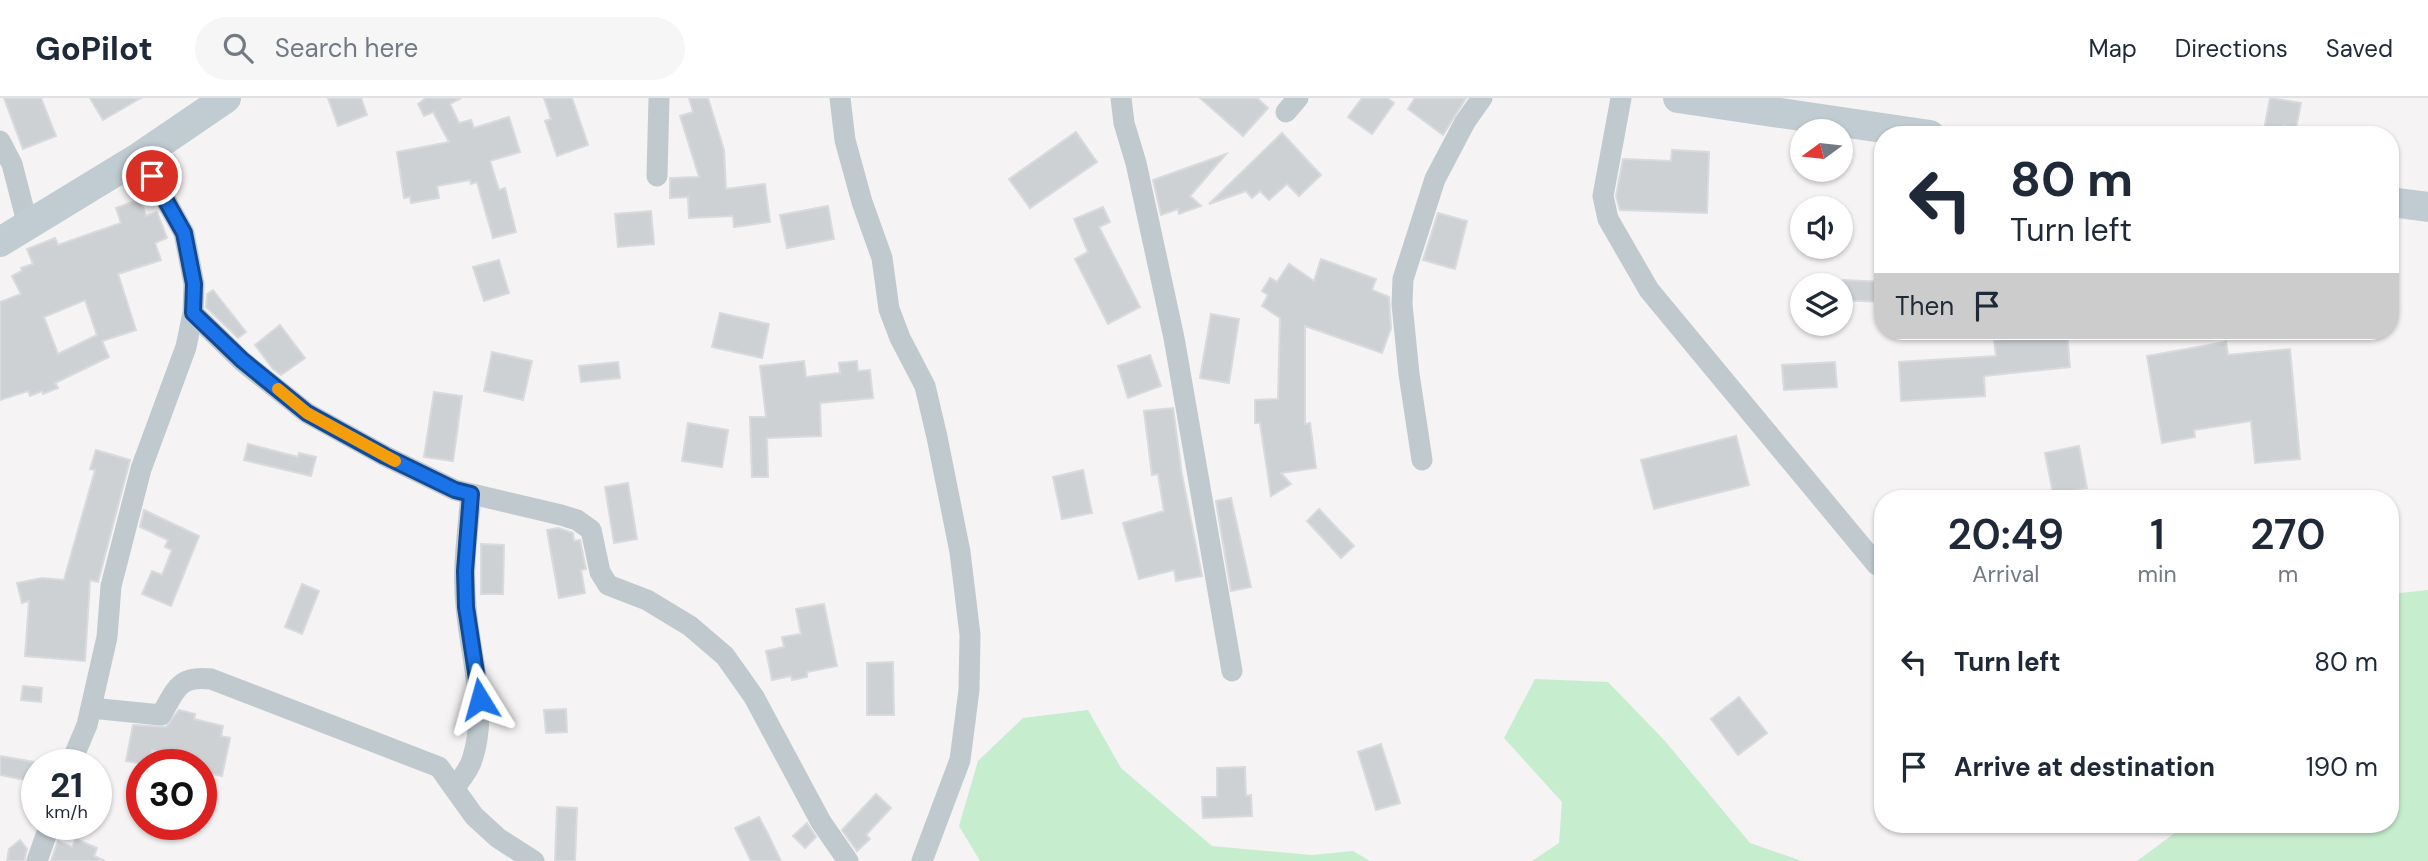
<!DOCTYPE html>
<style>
body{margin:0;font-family:"DM Sans",sans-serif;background:#f6f6f7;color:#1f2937;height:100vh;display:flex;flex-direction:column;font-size:26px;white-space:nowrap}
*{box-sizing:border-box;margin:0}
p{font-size:23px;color:#747a83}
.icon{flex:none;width:38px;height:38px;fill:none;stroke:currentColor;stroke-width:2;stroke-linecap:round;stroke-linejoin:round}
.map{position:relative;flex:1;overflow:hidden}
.sheet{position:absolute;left:1874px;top:392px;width:525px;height:343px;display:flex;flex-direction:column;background:#fff;border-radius:28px;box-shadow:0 2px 5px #0004}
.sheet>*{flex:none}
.top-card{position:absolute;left:1874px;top:28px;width:525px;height:214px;border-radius:28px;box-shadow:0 2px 5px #0004;background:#fff;color:#1f2937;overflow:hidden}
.needle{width:46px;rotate:255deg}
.fabs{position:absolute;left:1790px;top:21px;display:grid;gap:14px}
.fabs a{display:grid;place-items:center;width:63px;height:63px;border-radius:50%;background:#fff;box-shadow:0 2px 5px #0004;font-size:35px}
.speed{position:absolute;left:21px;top:651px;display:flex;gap:14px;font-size:35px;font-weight:700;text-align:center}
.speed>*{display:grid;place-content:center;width:91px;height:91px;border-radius:50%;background:#fff;box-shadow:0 2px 5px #0004;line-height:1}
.speed small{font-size:18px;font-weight:400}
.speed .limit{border:10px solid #d22;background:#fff;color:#111}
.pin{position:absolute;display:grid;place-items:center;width:60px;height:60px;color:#fff;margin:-30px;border:4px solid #fff;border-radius:50%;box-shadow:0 2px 7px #0007}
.me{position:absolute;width:77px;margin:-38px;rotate:352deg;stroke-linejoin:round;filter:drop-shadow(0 0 5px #0008)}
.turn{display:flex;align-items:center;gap:24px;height:147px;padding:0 21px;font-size:32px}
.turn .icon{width:91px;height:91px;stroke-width:2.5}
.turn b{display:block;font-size:49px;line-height:60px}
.then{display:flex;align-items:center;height:66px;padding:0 21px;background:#0003;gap:14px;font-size:26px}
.eta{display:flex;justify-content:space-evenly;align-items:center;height:119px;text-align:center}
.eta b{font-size:42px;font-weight:600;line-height:49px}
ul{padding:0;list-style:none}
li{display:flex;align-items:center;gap:21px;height:105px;padding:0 21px}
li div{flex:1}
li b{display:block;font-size:26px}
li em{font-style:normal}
header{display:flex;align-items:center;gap:42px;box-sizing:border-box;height:98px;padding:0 35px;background:#fff;border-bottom:2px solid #e0e1e3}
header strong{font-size:33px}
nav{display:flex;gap:38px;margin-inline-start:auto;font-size:24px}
.search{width:490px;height:63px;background:#f6f6f7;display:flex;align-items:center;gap:18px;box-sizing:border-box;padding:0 24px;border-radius:38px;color:#747a83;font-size:26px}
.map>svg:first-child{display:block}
</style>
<header>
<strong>GoPilot</strong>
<div class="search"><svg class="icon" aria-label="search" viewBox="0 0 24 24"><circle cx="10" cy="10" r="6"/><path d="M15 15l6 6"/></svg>Search here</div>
<nav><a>Map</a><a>Directions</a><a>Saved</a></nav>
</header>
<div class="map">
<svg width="2428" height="763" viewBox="0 0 2428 763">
<rect width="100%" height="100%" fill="#f5f3f3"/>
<g fill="#c7edcf">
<polygon points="2428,492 2428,763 2137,763 2187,726 2390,726 2391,496"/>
<polygon points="1535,581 1608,584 1665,643 1750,745 1802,763 1532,763 1559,745 1562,704 1504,640"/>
<polygon points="1088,612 1121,670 1212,748 1312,757 1353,753 1370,763 980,763 959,728 978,663 1023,620"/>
</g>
<g fill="#cdd1d4" stroke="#d8dadd" stroke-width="2" fill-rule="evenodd">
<polygon points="4,0 41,0 56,38 23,51"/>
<polygon points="90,0 141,0 103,22"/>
<polygon points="328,0 361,0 367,17 338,28"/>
<polygon points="426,0 461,0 450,6 459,25 471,22 474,30 509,19 520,54 490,63 499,92 505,90 516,134 493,140 477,84 471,86 470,82 437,88 439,100 411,105 410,99 404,100 397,54 449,44 433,14 424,18 418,6"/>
<polygon points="544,0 572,0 588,47 557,58 545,23 551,21"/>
<polygon points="689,0 708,0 724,52 726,91 765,86 770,124 734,129 733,118 689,120 688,99 670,100 670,80 699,79 680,18 693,14"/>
<polygon points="1200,0 1257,0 1268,10 1243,38"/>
<polygon points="1362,0 1387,0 1394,5 1372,36 1348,19"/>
<polygon points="1415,0 1466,0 1443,37 1408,11"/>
<polygon points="2270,0 2301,5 2296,30 2283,27 2281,37 2263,37"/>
<polygon points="1076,34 1097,64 1030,110 1009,81"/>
<polygon points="1282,35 1321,77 1299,98 1287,86 1269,102 1260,93 1252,100 1246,93 1209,106"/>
<polygon points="1672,52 1709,54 1707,115 1620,112 1616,98 1623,61 1671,63"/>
<polygon points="1226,56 1190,98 1201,108 1179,116 1178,111 1161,117 1153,82"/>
<polygon points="174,57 181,72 168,79 161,66"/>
<path d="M140,101L146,118L157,114L167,140L155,145L161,162L118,176L136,232L102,243L109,259L55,285L58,290L43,296L42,293L30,298L28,293L0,302V204L21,196L12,178L22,173L21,170L33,166L27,151L55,140L58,147L121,125L116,110ZM85,202L97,237L58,256L44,219Z"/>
<polygon points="828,108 834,141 787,150 780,117"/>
<polygon points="1103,109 1110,124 1099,129 1140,209 1108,226 1075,161 1088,154 1074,121"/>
<polygon points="651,113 654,146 618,149 615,116"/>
<polygon points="1438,115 1467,123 1455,171 1423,162"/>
<polygon points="1321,161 1376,181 1372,192 1389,199 1391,230 1382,255 1305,228 1305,326 1310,325 1316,370 1281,375 1291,386 1271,398 1260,325 1255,325 1255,302 1278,301 1280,220 1262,208 1268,197 1262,193 1270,180 1277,184 1289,166 1314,183"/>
<polygon points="499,162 509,195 484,203 473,169"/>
<polygon points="1843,182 1883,184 1883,204 1842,202"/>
<polygon points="213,192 246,234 238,240 206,209 207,196"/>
<polygon points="720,215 769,226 762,260 712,249"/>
<polygon points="1211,216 1239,221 1229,285 1200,280"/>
<polygon points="280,227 305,260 281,277 273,271 255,247"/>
<polygon points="2067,234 2070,269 1984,278 1985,298 1901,303 1899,264 1996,258 1994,242"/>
<polygon points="2226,244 2228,257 2290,251 2300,361 2255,365 2251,323 2194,332 2195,339 2162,345 2147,258"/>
<polygon points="492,254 532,263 523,302 484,293"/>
<polygon points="1150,257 1161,288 1128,300 1118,268"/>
<polygon points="804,263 806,279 840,275 839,265 857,263 858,273 870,272 873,300 820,305 821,338 767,340 768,379 752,379 750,319 766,319 760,268"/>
<polygon points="618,264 620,280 581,284 579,268"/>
<polygon points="1835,264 1837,289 1784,292 1782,267"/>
<polygon points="434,294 462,298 453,363 424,359"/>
<polygon points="1173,310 1182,377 1202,478 1176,483 1174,472 1139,481 1123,425 1164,413 1158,376 1152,377 1144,313"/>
<polygon points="688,325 728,332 722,369 682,363"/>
<polygon points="1736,338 1749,387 1654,411 1641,362"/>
<polygon points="248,346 298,359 299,355 316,359 311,378 244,362"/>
<polygon points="2079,348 2087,390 2053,396 2045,355"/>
<polygon points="96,352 130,362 98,484 90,482 85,563 25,558 29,503 22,505 17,485 42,480 64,482 95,372 90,371"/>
<polygon points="1083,372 1092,415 1062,421 1053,379"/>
<polygon points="628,385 637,441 614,445 605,389"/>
<polygon points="1231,400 1251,489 1231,493 1216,403"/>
<polygon points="1319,411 1354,448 1341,460 1307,423"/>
<polygon points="144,412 199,438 171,508 142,496 152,473 162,477 172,452 165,449 168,442 140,429"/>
<polygon points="558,430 573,435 574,443 580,442 586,471 581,472 585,495 559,500 547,432"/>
<polygon points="481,446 504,447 503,496 481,496"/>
<polygon points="302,486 319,493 302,536 285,529"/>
<polygon points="824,506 837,568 807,574 807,579 792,582 791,578 772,582 766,553 784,549 782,539 801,536 796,511"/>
<polygon points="893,564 894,617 867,617 867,565"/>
<polygon points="23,588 42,590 41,604 21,602"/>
<polygon points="1739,599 1767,635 1738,657 1711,621"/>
<polygon points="566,611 567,634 546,635 544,612"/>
<polygon points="179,612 195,616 194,621 223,628 221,638 230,640 222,678 201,674 201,667 186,667 187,661 152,652 149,667 126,663 133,627 166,629"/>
<polygon points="1381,646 1400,705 1376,712 1358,654"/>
<polygon points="0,658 35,664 31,683 0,677"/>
<polygon points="1245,669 1246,698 1251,697 1252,718 1203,720 1202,699 1217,699 1217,670"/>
<polygon points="876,696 891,710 866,737 870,741 857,753 842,732"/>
<polygon points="557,709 577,710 575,763 555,763"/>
<polygon points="759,719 766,732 781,763 751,763 735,730"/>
<polygon points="807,725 816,739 805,750 793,738"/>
<polygon points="76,741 97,750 94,758 105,763 51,763 58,743 72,749"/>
<polygon points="20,742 27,751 24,763 7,763 9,751"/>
</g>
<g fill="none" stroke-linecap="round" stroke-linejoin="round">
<g stroke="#c0c9ce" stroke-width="21">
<polyline points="840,0 845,42 862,104 882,160 889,211 900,240 925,288 937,339 960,454 970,537 969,592 960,662 922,763"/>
<polyline points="1121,0 1124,25 1136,65 1174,240 1232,573"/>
<polyline points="1621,0 1603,98 1608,121 1649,192 1877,467"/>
<polyline points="1286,14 1298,0"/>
<polyline points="0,43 12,66 28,128"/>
<polyline points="657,78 659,0"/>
<polyline points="193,215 242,263 307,315 385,358 455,392 561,417 577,422 591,432 600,474 608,487 647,502 690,528 725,558 754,599 821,724 848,763"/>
<polyline points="1422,362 1409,276 1402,206 1403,181 1435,81 1465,24 1482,0"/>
<path d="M91,610L161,617C176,592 178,577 211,581L439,669L474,718L498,740L534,763"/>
<polyline points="70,667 87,627 107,539 111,488 141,371 186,249 193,215 194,186 184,135 141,58"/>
<path d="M455,689C461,681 469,672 472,662C489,611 470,559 466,508C462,471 468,433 471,396"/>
<polyline points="37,763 50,726"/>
</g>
<g stroke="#c1ccd2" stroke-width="30">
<polyline points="1678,0 1930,37"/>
<polyline points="2390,104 2428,109"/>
<polyline points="0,144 141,58 226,0"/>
</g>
</g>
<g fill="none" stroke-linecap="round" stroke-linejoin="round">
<g stroke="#114b97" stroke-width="18">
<polyline id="route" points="152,78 184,135 194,186 193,215 242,262 307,315 385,358 455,392 471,396 465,473 466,509 480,601"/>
</g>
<use href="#route" stroke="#1a73e8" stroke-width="12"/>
<polyline stroke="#f59e0b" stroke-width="12" points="278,291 307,315 395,363"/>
</g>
</svg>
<div class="fabs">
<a><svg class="needle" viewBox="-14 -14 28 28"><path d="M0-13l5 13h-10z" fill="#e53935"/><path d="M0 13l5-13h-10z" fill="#747a83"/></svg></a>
<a><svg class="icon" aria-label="sound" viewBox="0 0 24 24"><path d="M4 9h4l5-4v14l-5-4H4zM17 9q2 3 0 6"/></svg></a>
<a><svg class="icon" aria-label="layers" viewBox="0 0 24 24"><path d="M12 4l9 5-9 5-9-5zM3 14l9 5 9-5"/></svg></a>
</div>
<div class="speed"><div>21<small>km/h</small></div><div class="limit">30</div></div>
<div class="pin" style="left:152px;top:78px;background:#d93025"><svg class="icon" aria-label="arrive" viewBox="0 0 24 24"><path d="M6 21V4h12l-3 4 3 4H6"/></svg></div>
<svg class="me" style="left:480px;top:601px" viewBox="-20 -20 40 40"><path d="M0-17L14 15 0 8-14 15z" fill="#1a73e8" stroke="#fff" stroke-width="4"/></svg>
<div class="top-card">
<div class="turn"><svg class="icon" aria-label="left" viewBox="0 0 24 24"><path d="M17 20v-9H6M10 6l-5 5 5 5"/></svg><div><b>80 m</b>Turn left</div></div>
<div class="then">Then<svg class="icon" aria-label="arrive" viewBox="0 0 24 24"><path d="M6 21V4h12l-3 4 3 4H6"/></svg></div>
</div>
<section class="sheet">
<div class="eta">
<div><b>20:49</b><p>Arrival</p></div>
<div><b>1</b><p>min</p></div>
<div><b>270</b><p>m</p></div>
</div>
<ul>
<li><svg class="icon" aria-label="left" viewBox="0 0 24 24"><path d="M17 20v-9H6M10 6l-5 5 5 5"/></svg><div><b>Turn left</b></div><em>80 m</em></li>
<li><svg class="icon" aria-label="arrive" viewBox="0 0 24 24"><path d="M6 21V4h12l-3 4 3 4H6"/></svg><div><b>Arrive at destination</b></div><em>190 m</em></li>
</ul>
</section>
</div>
